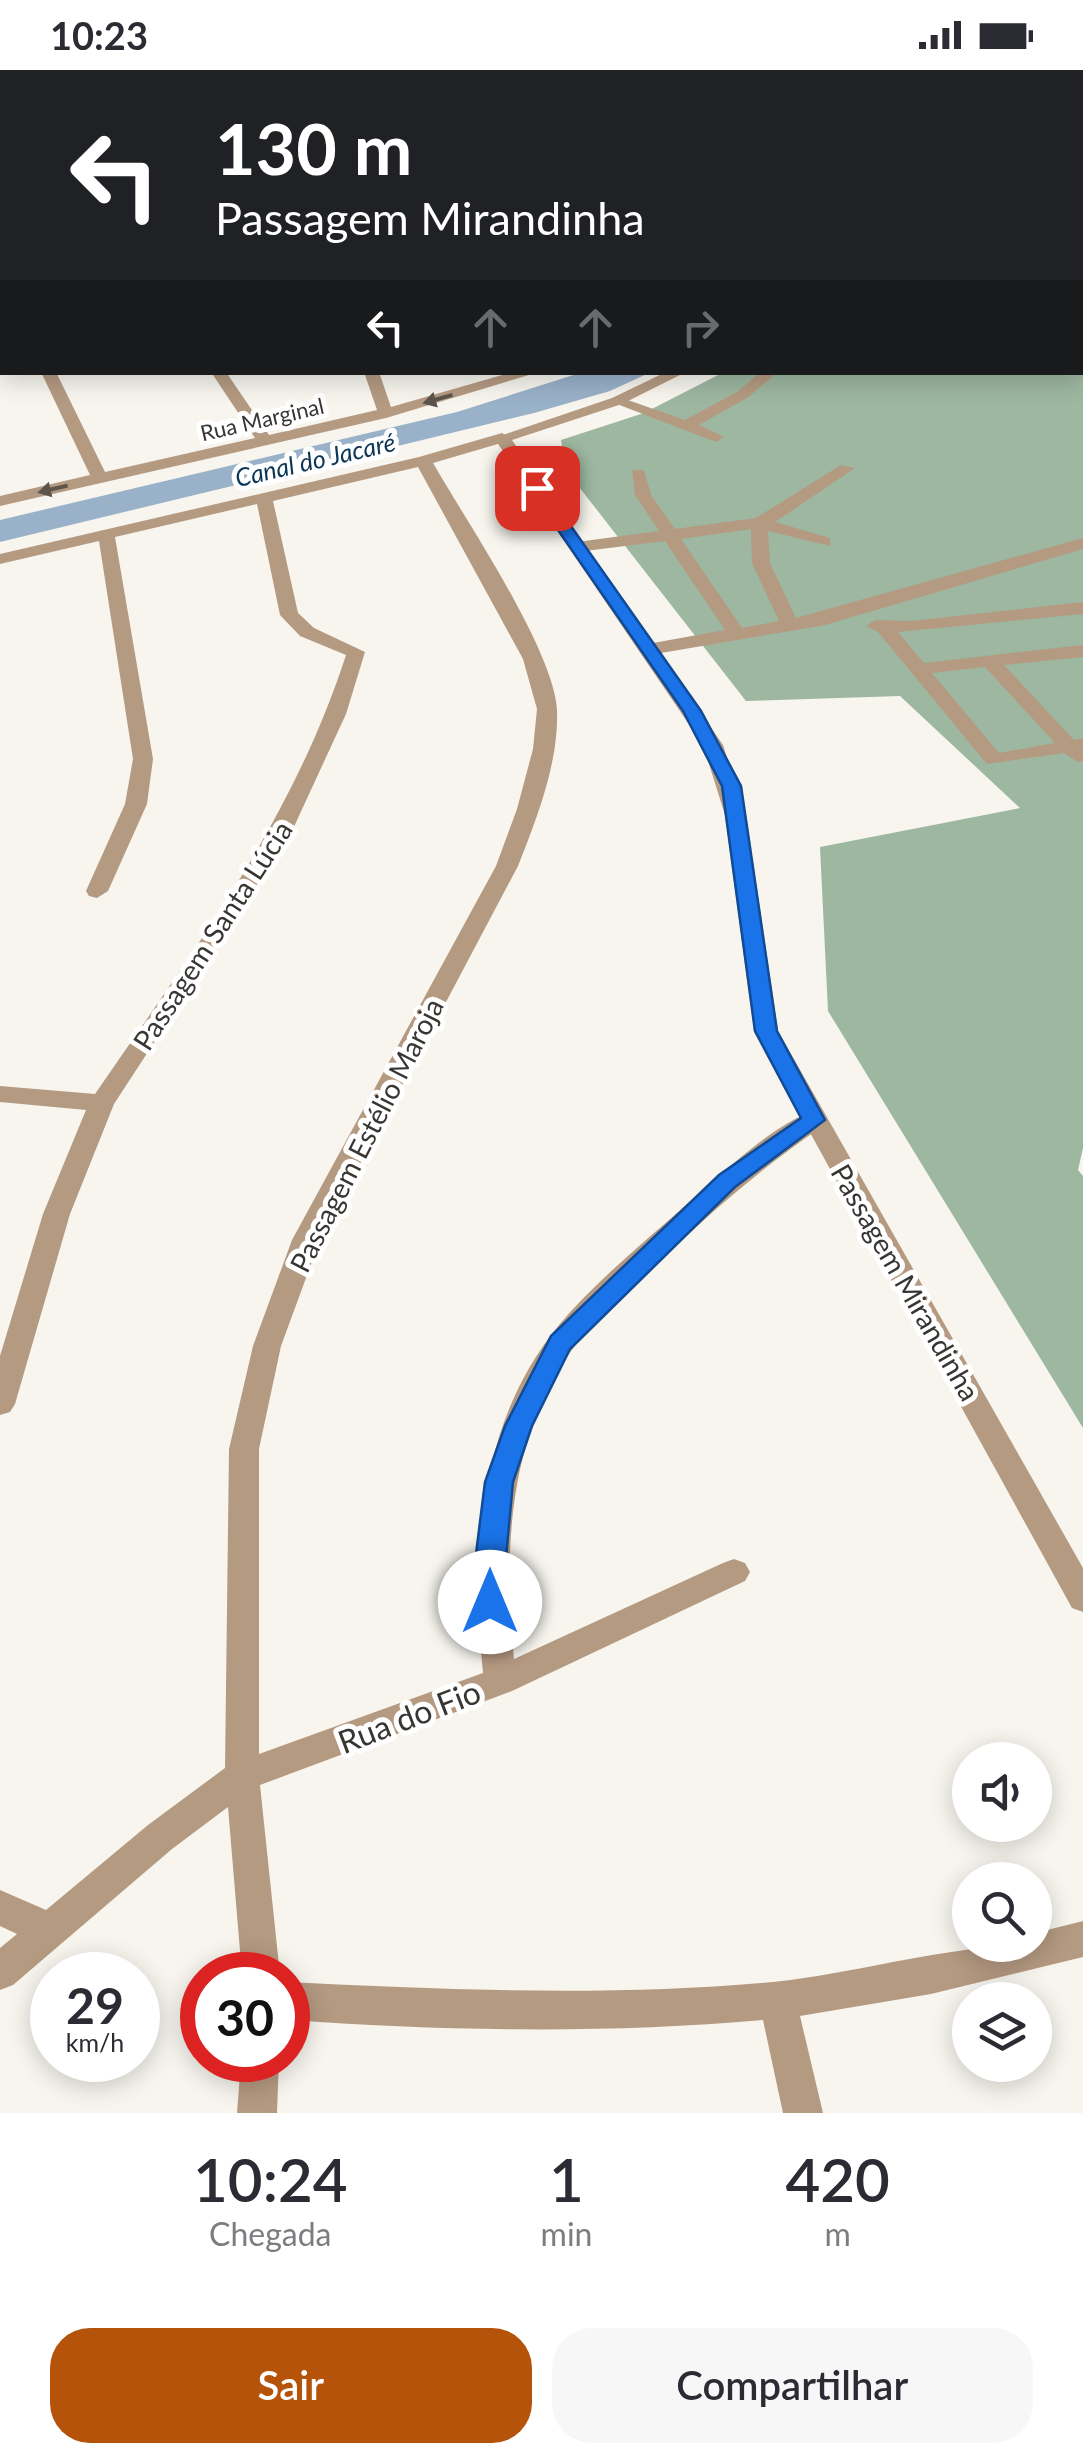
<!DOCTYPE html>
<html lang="pt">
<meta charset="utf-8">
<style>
body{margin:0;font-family:Lato,sans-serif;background:#f7f7f7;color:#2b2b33;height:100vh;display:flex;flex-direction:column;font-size:38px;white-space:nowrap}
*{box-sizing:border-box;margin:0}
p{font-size:32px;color:#7c7c81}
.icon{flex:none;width:55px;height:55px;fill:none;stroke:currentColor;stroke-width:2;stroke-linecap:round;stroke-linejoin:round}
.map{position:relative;height:2043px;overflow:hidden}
.drawer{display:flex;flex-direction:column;background:#fff;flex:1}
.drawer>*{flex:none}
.guide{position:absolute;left:0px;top:0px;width:1085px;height:305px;box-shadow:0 5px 25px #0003;background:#202124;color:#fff;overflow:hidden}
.controls{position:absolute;left:952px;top:1672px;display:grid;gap:20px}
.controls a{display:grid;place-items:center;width:100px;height:100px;border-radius:50%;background:#fff;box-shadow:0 5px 25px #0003;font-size:50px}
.speed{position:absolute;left:30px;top:1882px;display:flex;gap:20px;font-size:50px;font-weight:700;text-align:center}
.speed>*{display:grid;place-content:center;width:130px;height:130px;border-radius:50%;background:#fff;box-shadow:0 5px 25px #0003;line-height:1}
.speed small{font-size:25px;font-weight:400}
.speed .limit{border:15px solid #d22;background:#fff;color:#111}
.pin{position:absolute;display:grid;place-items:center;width:85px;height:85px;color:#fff;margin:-42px;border-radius:20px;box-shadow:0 5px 15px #0006}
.me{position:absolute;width:110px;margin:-55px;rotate:0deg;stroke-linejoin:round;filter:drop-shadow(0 0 8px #0008)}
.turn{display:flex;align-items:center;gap:35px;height:210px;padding:0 50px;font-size:45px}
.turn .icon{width:130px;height:130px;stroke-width:2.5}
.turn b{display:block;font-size:70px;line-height:85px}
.lanes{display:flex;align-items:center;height:95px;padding:0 50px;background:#0003;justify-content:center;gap:50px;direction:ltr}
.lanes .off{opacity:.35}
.eta{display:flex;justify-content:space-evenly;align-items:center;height:170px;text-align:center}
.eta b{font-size:60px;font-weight:600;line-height:70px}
.cta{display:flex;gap:20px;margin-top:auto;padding:20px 50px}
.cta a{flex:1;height:115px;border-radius:40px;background:#b45309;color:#fff;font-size:40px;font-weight:600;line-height:115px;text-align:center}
.cta a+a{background:#f7f7f7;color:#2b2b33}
.status{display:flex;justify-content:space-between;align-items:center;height:70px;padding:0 50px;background:#fff;direction:ltr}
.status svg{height:28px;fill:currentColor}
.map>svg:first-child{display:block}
</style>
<div class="status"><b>10:23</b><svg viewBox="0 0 49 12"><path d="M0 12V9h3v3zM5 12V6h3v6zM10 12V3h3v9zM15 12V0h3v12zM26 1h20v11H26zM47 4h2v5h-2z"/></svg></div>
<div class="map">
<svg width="1083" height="2043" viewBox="0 0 1083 2043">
<rect width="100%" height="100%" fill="#f7f5ee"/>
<polygon fill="#9db7a0" points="1083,301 1083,1078 1078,1100 1083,1106 1083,1358 828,941 820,777 1020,738 900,626 746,631 565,399 561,370 644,343 722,303"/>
<g fill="#99b1c9">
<polygon points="0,0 1083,0 1083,59 1082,2 2,2 0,173"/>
<polygon points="583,302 649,303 610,321 534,343 0,472 0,450 457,342"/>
</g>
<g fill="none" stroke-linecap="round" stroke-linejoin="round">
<rect fill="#b59a82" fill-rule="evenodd" x="0" y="259" width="2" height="7"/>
<g fill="#b59a82" fill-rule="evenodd">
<polygon points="41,302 56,302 105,402 255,368 211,302 226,302 269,365 377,340 364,302 379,302 391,337 513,302 539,302 386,348 0,436 0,426 90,405"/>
<polygon points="761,302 778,302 747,328 699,355 724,367 716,372 609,331 622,328 685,350 737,322"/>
<path d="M502,363L510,368L508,371L433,393C465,449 554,580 557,640C559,692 537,748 518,796L320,1170L281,1276L259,1379V1684L483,1603C471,1483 478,1353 559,1255C595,1212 643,1173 686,1135C718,1107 774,1053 814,1041L823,1044L827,1050L823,1056C761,1098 706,1146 653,1198C627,1223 598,1245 577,1273C508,1362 503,1482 514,1589L723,1493L734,1489L745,1493L750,1502L745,1511L512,1621L260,1715L280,1905H242L228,1737L172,1779L13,1915L0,1920V1878L17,1864L0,1856V1820L46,1840L148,1755L225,1698L229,1379L253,1276L292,1170L496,796L517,739L533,679L537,639L523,589L418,397L273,431L298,543L314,558L365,582L346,644L292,761L114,1034L70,1144L15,1334L10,1342L0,1345V1286L43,1144L86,1040L0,1032V1016L95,1024C193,881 292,752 346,585L300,566L280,545L257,434L115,467L153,689L147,734L108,821L97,828L89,826L86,821L125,734L133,689L99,471L0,494V484L419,387Z"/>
<path d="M841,395L855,398L775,452L830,468V476L768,461L770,493L796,548L1083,468V479L825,555L649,585L642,583V575L725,560L665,471L577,482L568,477L577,472L659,461L635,425L632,400H644L651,425L675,459L756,448ZM751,459L752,493L779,551L742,558L681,469Z"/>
<path d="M1083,532V544L898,562L924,593L1083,575V587L1004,595L1074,670L1083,668V691L1078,692L1064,683L987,694L878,562L866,556L875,550L911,551ZM985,597L1055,673L999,683L932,603Z"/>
<path d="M1083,1851V1887L931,1924L800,1946L823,2043H783L763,1950C605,1964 445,1961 288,1950V1912C450,1920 611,1927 773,1912C861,1903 947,1875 1035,1875V1863Z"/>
<polygon points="241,1990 279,1990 277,2043 237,2043"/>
</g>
<polygon fill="#b59a82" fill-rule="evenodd" points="666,302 686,302 622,334 512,370 723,675 746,745 778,961 1083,1498 1083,1542 1072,1538 754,961 725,745 703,675 494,368 612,328"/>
<g fill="#7c4e1e" fill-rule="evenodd">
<rect x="1082" y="159" width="1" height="8"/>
<rect x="0" y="275" width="2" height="8"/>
</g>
</g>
<defs><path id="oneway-solid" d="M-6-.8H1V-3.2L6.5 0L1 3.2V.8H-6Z" transform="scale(2.5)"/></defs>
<g fill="#5d544b">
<use href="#oneway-solid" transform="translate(438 329) rotate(164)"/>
<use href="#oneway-solid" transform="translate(53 419) rotate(167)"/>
</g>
<polygon fill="#1a73e8" stroke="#114b97" stroke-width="2.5" points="531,415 542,415 701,641 741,716 777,961 825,1050 735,1117 570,1279 532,1356 513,1412 501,1541 490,1545 480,1541 476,1532 476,1484 485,1412 505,1356 551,1266 719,1105 801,1048 755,961 722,716 683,641 529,418"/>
<g text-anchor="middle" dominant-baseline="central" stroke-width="10" stroke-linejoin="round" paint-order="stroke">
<g font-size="22" fill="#373633" stroke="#fff">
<text transform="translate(262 349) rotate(-13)">Rua Marginal</text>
</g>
<g font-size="25" font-style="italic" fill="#0c3656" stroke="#fff">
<text transform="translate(315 389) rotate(-13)">Canal do Jacaré</text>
</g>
<g font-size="28" fill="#373633" stroke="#fff">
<text transform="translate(212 865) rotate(-57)">Passagem Santa Lúcia</text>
<text transform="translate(366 1065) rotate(-63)">Passagem Estélio Maroja</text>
<text transform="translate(906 1212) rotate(60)">Passagem Mirandinha</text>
</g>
<g font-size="32" fill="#373633" stroke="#fff">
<text transform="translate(409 1646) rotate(-21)">Rua do Fio</text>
</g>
</g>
</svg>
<div class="controls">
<a><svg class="icon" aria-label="sound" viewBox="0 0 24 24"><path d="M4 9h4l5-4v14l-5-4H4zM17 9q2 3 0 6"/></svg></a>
<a><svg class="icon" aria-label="search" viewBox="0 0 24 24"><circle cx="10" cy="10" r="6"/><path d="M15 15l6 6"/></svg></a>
<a><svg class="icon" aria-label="layers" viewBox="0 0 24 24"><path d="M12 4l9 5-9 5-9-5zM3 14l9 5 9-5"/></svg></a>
</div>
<div class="speed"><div>29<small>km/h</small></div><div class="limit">30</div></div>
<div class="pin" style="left:537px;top:418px;background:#d93025"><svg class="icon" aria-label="arrive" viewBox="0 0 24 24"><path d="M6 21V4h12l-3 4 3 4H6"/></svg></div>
<svg class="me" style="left:490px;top:1532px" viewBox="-20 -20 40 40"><circle r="19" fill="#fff"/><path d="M0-13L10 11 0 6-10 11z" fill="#1a73e8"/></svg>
<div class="guide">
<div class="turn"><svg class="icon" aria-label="left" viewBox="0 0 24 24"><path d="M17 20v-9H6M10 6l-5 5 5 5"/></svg><div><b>130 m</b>Passagem Mirandinha</div></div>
<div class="lanes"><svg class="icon" aria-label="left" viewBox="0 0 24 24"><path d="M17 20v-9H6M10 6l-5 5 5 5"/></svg><svg class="icon off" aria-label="ahead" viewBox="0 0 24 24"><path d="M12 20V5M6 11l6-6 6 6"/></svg><svg class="icon off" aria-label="ahead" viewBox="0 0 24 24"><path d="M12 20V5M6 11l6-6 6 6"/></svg><svg class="icon off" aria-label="right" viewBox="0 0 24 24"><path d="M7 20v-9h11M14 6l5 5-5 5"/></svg></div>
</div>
</div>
<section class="drawer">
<div class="eta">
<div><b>10:24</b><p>Chegada</p></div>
<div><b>1</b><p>min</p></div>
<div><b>420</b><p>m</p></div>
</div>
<div class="cta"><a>Sair</a><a>Compartilhar</a></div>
</section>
